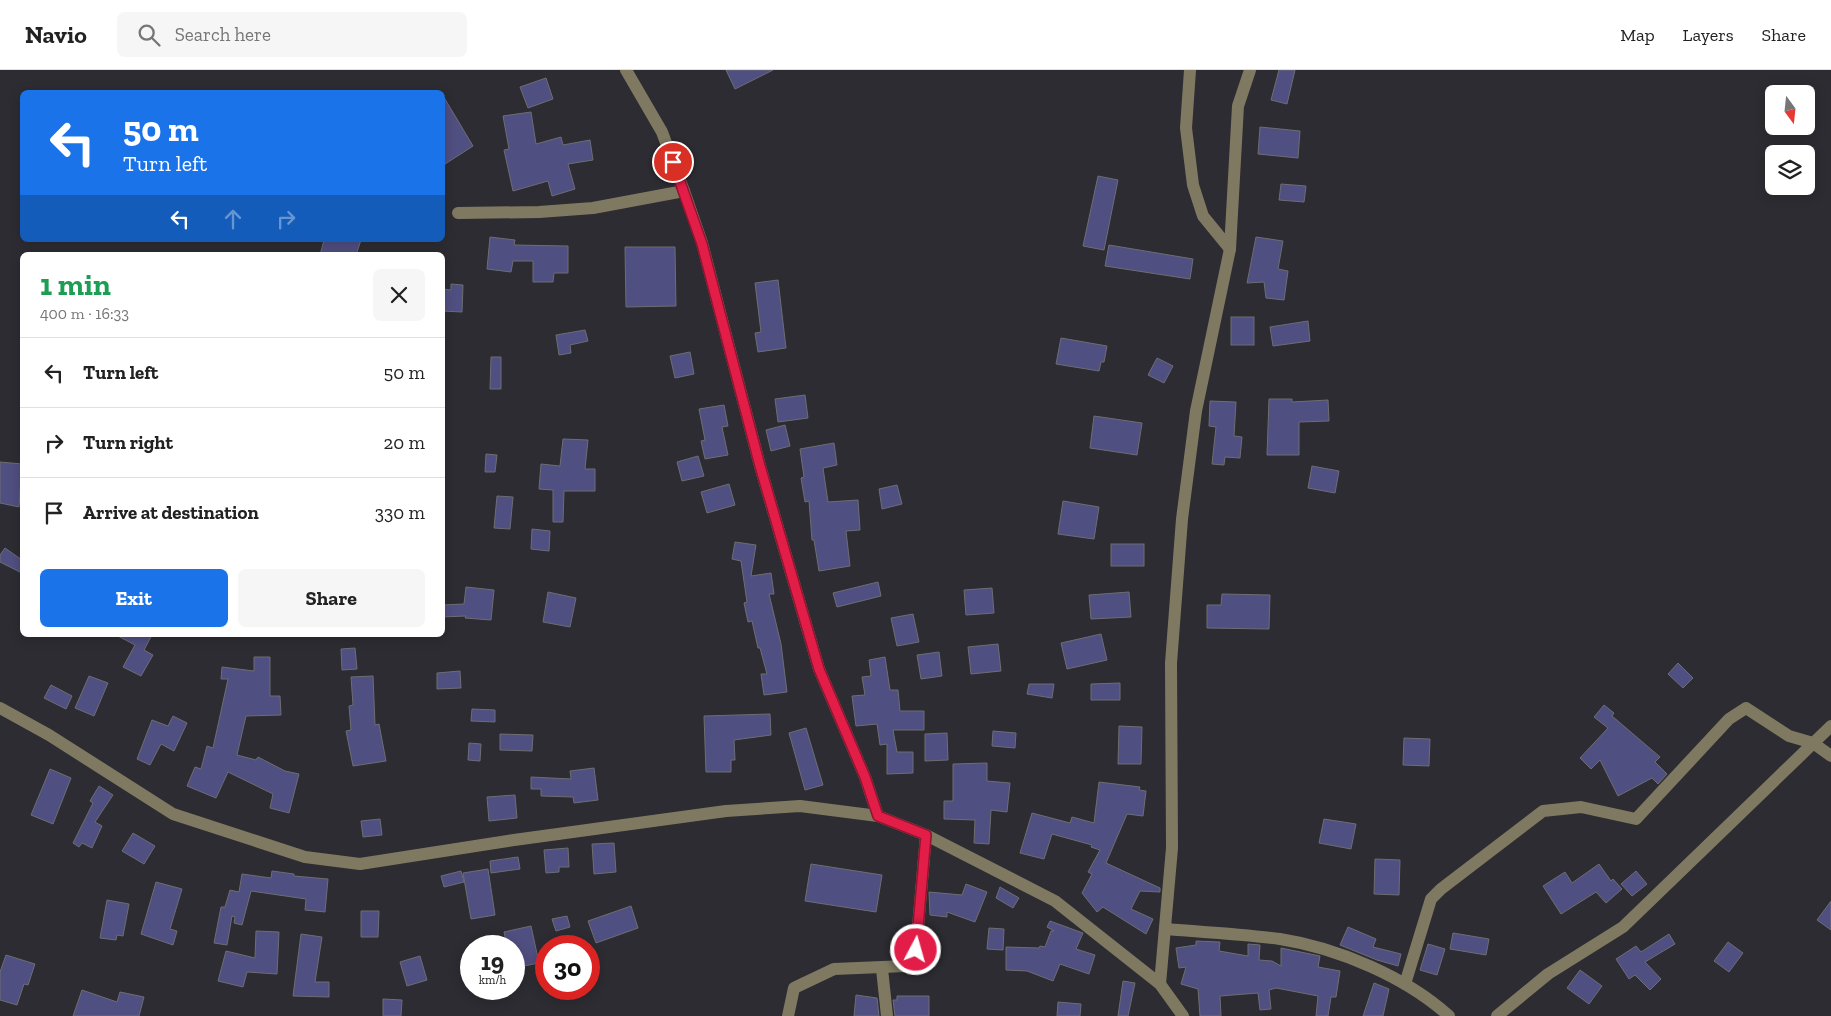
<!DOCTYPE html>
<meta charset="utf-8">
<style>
body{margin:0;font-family:"Zilla Slab",serif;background:#f6f6f6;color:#222;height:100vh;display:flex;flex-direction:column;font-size:19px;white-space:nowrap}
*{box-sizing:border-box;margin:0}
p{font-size:16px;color:#767676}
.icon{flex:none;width:28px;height:28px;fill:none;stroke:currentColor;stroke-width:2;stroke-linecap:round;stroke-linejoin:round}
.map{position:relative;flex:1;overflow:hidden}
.side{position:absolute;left:20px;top:182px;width:425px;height:385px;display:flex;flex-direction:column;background:#fff;border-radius:8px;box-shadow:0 2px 12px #0003}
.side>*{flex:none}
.guide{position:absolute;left:20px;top:20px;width:425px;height:152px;border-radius:8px;box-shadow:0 2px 12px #0003;background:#1a73e8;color:#fff;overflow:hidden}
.needle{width:32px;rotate:165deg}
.buttons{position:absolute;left:1765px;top:15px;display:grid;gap:10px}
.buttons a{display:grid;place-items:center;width:50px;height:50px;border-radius:8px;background:#fff;box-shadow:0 2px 12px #0003;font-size:25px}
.speed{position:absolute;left:460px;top:865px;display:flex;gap:10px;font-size:25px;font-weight:700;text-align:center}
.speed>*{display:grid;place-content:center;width:65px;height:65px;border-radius:50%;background:#fff;box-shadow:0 2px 12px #0003;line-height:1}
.speed small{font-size:12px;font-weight:400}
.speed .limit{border:8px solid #d22;background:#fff;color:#111}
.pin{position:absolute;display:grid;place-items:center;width:42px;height:42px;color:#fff;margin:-21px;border:2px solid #fff;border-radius:50%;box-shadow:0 1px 5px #0007}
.me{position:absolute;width:55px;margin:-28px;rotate:6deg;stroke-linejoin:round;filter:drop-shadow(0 0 4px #0008)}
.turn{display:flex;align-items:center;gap:18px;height:105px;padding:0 20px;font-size:22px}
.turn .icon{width:65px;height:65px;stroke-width:2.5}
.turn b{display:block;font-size:35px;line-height:42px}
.lanes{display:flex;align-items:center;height:48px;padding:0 20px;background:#0003;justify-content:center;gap:25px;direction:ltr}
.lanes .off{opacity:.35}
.round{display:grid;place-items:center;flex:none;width:52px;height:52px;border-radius:8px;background:#f6f6f6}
.head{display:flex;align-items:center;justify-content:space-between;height:85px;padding:0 20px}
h1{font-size:30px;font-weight:700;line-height:38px;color:#1e9e55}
.action{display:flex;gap:10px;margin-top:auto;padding:10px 20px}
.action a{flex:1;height:58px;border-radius:8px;background:#1a73e8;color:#fff;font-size:20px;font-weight:700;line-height:58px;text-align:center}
.action a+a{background:#f6f6f6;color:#222}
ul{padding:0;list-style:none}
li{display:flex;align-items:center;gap:15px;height:70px;padding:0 20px;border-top:1px solid #e0e0e0}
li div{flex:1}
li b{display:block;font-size:19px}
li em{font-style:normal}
header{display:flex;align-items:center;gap:30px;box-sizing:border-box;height:70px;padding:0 25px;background:#fff;border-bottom:1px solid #e0e0e0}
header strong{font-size:24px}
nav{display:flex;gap:28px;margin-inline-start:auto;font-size:18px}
.search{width:350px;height:45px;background:#f6f6f6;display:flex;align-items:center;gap:12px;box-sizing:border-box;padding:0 18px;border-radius:8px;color:#767676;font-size:19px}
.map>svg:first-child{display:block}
</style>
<header>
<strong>Navio</strong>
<div class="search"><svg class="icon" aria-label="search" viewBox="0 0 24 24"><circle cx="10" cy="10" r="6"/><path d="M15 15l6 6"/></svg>Search here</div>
<nav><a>Map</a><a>Layers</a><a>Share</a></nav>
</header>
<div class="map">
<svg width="1831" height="946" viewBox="0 0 1831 946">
<rect width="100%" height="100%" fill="#2c2c32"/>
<g fill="#504f81" stroke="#6d6d74">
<polygon points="726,0 773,0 735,19"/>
<polygon points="1279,0 1295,0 1287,34 1271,30"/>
<polygon points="546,8 553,29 528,38 520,17"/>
<polygon points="442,24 473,76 442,96"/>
<polygon points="531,42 536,74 561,67 563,75 590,70 593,90 568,94 575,119 552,126 548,111 513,121 504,80 509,79 503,46"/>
<polygon points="1260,57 1300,61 1298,88 1258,84"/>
<polygon points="1098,106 1118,110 1104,180 1083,176"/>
<polygon points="1281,114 1306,116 1304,132 1279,130"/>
<polygon points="490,167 515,170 514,175 568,176 568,203 554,203 553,212 533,212 533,191 513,191 511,202 487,199"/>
<polygon points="1256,167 1283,171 1278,199 1288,201 1284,230 1266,228 1264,212 1247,213"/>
<polygon points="324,170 361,170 356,185 320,185"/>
<polygon points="1109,175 1193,189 1190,209 1105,196"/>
<polygon points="625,177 675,177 676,236 626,237"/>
<polygon points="778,210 786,278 758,282 755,263 761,262 755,213"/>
<polygon points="451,214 463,215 462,242 442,241 442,219 451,220"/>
<rect x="1231" y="247" width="23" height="28"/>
<polygon points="1308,251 1310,271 1273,276 1270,257"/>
<polygon points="585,260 588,271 570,275 571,283 559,285 556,265"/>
<polygon points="1061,268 1107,276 1104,292 1101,292 1099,301 1056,294"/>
<polygon points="690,282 694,304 675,308 670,286"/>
<polygon points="491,287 501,287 501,319 490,319"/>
<polygon points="1157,288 1173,296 1164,313 1148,305"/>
<polygon points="805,325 808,348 778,352 775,329"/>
<polygon points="1269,329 1292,329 1292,332 1328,330 1329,351 1299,352 1299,385 1267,385"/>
<polygon points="1210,331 1236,332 1234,366 1242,367 1240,388 1225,387 1224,395 1212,394 1216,357 1209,356"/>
<polygon points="724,335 728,356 722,357 728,385 705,389 701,371 705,370 699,339"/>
<polygon points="1094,346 1142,353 1137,385 1090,378"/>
<polygon points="785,355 790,376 771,381 766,360"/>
<polygon points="563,369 588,370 585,399 595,399 595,421 564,421 563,452 553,452 553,420 539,419 541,394 560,396"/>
<polygon points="834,373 837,395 823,398 828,432 858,430 860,460 846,461 850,496 819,501 814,470 812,470 809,431 805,432 801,408 804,407 800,379"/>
<polygon points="486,384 497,385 495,402 485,402"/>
<polygon points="698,386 704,406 682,411 677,392"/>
<polygon points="0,392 22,394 19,437 0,433"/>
<polygon points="1312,396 1339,401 1335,423 1308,418"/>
<polygon points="729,414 735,435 707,443 701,422"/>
<polygon points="897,415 902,434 882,439 879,419"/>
<polygon points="497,426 513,427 510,459 494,458"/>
<polygon points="1063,431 1099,437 1094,469 1058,464"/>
<polygon points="532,459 550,461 549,481 531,479"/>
<polygon points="735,472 756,475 751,506 771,503 774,524 769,524 781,574 787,622 764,625 761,604 767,604 760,578 758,578 752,551 748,552 744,533 747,532 741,491 732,489"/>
<rect x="1111" y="474" width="33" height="22"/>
<polygon points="5,478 22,490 22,503 0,492 0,485"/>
<polygon points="878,512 881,526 837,537 833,523"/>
<polygon points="466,517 494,520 491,550 465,548 466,546 442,547 442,535 464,534"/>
<polygon points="992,518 994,543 966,545 964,520"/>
<polygon points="548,522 576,528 570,557 543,552"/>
<polygon points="1129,522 1131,547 1091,549 1089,525"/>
<polygon points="1222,524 1270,525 1269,559 1207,558 1207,535 1221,535"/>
<polygon points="913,544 919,572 897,576 891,548"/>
<polygon points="1101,564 1107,590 1067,599 1061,573"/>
<polygon points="116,565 152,565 144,580 153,585 141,606 123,597 135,575"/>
<polygon points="998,574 1001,601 971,604 968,577"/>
<polygon points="355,578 357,599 342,600 341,579"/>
<polygon points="939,582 942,606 921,609 917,585"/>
<polygon points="254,587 270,587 270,626 280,626 281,645 246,646 237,685 256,690 258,687 285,701 299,704 289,743 270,738 273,724 228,702 216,728 187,716 195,697 201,699 207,676 213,678 228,609 221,609 222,597 254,601"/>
<polygon points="885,587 890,620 898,620 900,641 924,641 924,660 893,660 897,682 913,682 913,703 887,704 887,674 880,675 877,654 856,656 852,626 865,625 862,607 871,606 869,590"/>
<polygon points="1678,593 1693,608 1683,618 1668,604"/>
<polygon points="460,601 461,618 437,619 437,603"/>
<polygon points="89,606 108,613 94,646 75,638"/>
<polygon points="373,606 375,655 379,654 386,691 353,696 346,661 351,660 349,636 353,635 351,607"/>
<polygon points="1120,613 1120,630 1091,630 1091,614"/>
<polygon points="1029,614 1054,614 1052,628 1027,624"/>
<polygon points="51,615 72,626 66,639 44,628"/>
<polygon points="1604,635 1614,643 1612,646 1660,687 1655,692 1667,704 1658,714 1652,708 1618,726 1600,690 1591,699 1580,688 1608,658 1594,647"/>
<polygon points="472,639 495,640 495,652 471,651"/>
<polygon points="770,644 771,665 734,670 735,690 731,690 731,702 706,702 704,646"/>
<polygon points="173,646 187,653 174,681 161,674 150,695 137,689 152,650 168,656"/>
<polygon points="1119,656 1142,657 1141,694 1118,694"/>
<polygon points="806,658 823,715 805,720 789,663"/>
<polygon points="993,661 1016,663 1015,678 992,676"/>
<polygon points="947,663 948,690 925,691 925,664"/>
<polygon points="500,664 533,665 532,681 500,680"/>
<polygon points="1404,668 1430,669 1429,696 1403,695"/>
<polygon points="469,673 481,674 480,691 468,690"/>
<polygon points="987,693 987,711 1010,713 1007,742 991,740 989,774 974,773 975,750 944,749 944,731 953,731 953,694"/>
<polygon points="594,698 598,730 574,733 573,727 541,726 541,719 531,719 531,707 571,709 570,701"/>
<polygon points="50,699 71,708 53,754 31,745"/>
<polygon points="1099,712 1140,717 1139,720 1146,721 1143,746 1127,744 1106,793 1160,818 1160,822 1140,821 1131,839 1153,849 1146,864 1103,837 1097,842 1082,823 1092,804 1088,802 1100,780 1091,777 1092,775 1052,764 1044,789 1020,783 1032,743 1070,753 1072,747 1094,753"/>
<polygon points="99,716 113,725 95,752 102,756 92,778 82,773 79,777 73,773 93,733 90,731"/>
<polygon points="515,725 517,748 489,751 487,727"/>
<polygon points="380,749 382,765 363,767 361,751"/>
<polygon points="1324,749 1356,754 1351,779 1319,773"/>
<polygon points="133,763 155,776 144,794 122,781"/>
<polygon points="614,773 616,802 594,804 592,774"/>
<polygon points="568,778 569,797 559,797 559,802 546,803 544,780"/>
<polygon points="518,787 520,799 491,803 490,791"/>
<polygon points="1375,789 1400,790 1399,825 1374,824"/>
<polygon points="811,794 882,805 876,842 805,831"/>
<polygon points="1599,794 1611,811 1613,809 1622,819 1606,833 1596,822 1561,844 1543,816 1565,802 1572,813"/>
<polygon points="488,799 495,845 471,849 463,803"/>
<polygon points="272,801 294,804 294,806 328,809 325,842 305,840 306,829 251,821 242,855 234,853 235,847 232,846 227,875 214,873 221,837 225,837 230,820 239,822 242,804 271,808"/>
<polygon points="461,801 464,812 444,817 441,806"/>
<polygon points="1636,801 1647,814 1632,826 1621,814"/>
<polygon points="156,812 182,819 170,859 177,861 173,875 141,864"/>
<polygon points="966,814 987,822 975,852 947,842 947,847 930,845 929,822 962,825"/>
<polygon points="1000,817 1019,828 1013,838 996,828"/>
<polygon points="107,830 129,834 123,866 117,865 116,870 100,868"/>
<polygon points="1831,831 1831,860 1817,850"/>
<polygon points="631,836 638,858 596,873 588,851"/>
<polygon points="361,841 379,841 378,867 361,867"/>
<polygon points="567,846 570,857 556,861 552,849"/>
<polygon points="1050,851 1083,863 1076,879 1095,885 1089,904 1060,894 1053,911 1027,901 1006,900 1006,877 1039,878 1040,876 1045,877 1051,861 1054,861 1047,857"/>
<polygon points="531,856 539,893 514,898 514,876 507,876 504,862"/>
<polygon points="1348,857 1376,869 1373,877 1401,884 1398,896 1377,890 1340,875"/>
<polygon points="989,858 1004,859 1003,880 987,879"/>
<polygon points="256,861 279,862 277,904 247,902 243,917 218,911 226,881 255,888"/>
<polygon points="1453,863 1489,869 1486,885 1450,879"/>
<polygon points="301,864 322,867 315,912 329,912 329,927 293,926"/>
<polygon points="1669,864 1675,874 1645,892 1661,909 1650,920 1635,905 1629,909 1616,889 1636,876 1641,882"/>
<polygon points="1196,871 1220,872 1219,881 1248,886 1248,874 1260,875 1259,890 1272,891 1281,896 1281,878 1320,886 1318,897 1340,901 1336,927 1331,927 1328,946 1316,946 1318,926 1276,918 1269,920 1271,939 1260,940 1258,923 1220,926 1221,946 1200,946 1198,919 1181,914 1186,897 1179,898 1176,878 1196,875"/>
<polygon points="1728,872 1743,883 1729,902 1714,891"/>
<polygon points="1428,874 1445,879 1437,905 1420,900"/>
<polygon points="6,885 35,894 28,915 24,914 17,935 0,930 0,902"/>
<polygon points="420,886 427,910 407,916 400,892"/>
<polygon points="1580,900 1602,916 1589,934 1567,918"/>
<polygon points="1123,911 1135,913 1128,946 1118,946"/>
<polygon points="1374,913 1389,919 1383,946 1363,946"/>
<polygon points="82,920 117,932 120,922 144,927 139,946 73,946"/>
<polygon points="856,925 877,928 879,946 854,946"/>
<polygon points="897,926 929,926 929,946 895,946 893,930 897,930"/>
<polygon points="383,929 402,930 401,946 383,946"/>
<polygon points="1058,932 1081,934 1080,946 1057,946"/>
</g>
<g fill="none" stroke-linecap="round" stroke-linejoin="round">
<g stroke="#807961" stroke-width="12">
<polyline points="626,0 662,62 684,121 702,173 760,396 819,599 865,707 878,746 926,765 1055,831 1160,914 1183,946"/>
<polyline points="1190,0 1186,58 1193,115 1203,146 1230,179"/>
<polyline points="458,143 539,142 593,138 684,121"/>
<polyline points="0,638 49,665 173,744 305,787 360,794 514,770 726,741 800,736 878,746"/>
<path d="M1166,859C1204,862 1243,864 1280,869C1338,878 1406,907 1449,946"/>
<polyline points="882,899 887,946"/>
<polyline points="1160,914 1172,778 1171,593 1182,449 1196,341 1230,179 1238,36 1250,0"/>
<polyline points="1405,914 1431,829 1441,819 1543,741 1581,737 1636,749 1729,649 1746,638 1789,666 1813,673 1831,686"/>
<polyline points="788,946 794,918 834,899 906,896 916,880 926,765"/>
<polyline points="1497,946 1548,904 1623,857 1831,656"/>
</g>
</g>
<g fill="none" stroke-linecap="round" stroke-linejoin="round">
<g stroke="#92132f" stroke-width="12">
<polyline id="route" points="673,92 702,174 760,396 819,599 865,707 878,746 926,765 916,880"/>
</g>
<use href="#route" stroke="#e11d48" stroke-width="9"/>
</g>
</svg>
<div class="buttons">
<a><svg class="needle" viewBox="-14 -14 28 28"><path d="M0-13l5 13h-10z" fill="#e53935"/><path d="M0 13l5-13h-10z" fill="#767676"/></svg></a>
<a><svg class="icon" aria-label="layers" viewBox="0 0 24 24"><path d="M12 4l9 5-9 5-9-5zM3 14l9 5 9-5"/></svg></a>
</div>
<div class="speed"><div>19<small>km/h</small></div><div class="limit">30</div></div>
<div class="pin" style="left:673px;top:92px;background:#d93025"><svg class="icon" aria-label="arrive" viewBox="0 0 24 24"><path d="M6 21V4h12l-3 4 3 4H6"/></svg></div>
<svg class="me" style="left:916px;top:880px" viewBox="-20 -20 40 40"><circle r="17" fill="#e11d48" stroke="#fff" stroke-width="3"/><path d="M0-11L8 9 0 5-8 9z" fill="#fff"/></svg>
<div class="guide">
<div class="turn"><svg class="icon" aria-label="left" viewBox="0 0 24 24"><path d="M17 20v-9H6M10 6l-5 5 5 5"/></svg><div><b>50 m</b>Turn left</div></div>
<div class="lanes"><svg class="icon" aria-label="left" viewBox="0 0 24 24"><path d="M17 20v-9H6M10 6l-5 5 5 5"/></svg><svg class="icon off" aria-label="ahead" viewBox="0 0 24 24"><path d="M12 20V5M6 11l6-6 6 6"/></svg><svg class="icon off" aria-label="right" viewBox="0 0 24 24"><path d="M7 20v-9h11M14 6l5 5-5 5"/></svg></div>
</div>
<section class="side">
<div class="head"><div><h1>1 min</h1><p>400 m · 16:33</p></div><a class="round"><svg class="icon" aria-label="close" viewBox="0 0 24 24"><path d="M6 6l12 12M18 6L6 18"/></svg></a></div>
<ul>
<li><svg class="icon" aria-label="left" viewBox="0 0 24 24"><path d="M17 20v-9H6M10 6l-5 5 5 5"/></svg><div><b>Turn left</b></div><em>50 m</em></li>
<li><svg class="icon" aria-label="right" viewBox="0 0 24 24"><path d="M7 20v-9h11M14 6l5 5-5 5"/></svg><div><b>Turn right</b></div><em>20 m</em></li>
<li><svg class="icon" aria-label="arrive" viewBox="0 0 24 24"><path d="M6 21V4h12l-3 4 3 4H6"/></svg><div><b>Arrive at destination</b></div><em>330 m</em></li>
</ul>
<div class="action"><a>Exit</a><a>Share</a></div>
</section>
</div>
